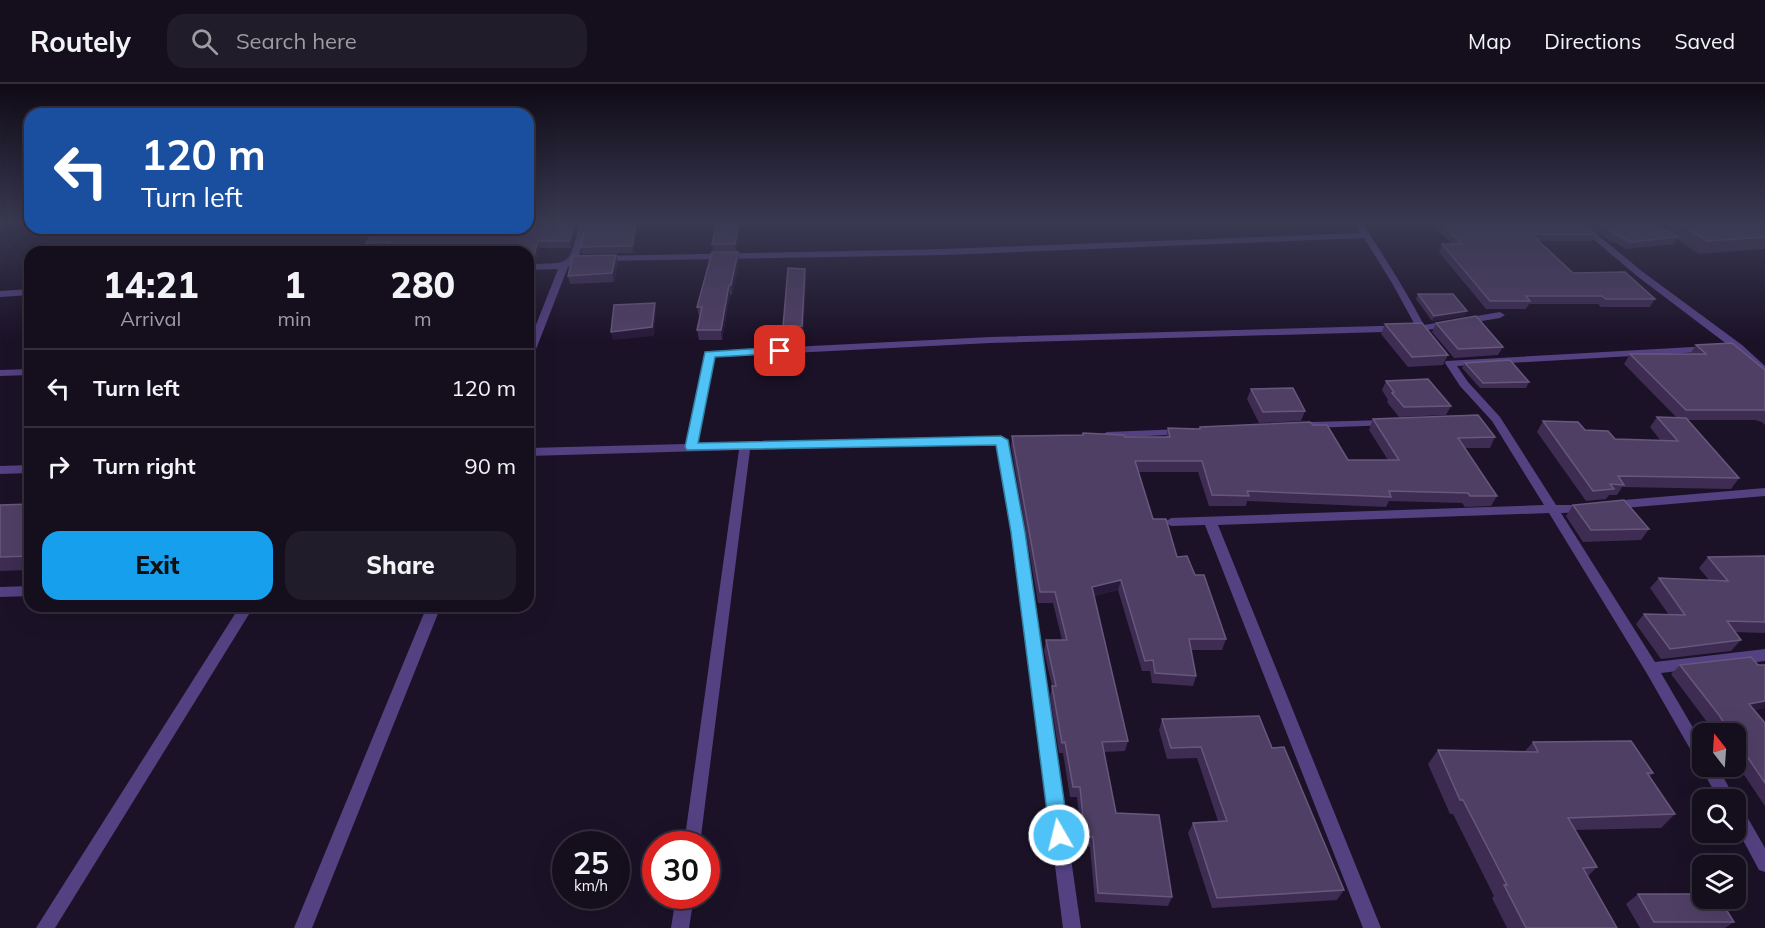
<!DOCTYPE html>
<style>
body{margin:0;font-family:Mulish,sans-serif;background:#211c2a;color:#f1f3f6;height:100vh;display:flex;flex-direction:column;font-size:22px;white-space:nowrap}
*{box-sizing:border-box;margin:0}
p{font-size:20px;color:#9d9ca4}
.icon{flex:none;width:33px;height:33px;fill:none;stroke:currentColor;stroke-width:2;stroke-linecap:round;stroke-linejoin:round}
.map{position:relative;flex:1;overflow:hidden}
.side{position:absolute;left:24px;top:162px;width:510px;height:366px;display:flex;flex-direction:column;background:#140e1d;border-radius:18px;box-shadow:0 6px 24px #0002,0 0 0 2px #332e3b}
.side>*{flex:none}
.hud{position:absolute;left:24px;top:24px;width:510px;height:126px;border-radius:18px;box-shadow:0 6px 24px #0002,0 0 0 2px #332e3b;background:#1a4fa0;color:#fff;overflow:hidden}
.needle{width:39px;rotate:343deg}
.fabs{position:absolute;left:1692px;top:639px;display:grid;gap:12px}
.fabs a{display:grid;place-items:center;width:54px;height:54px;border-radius:12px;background:#140e1d;box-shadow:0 6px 24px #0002,0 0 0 2px #332e3b;font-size:30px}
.speed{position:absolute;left:552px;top:747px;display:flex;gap:12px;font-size:30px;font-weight:700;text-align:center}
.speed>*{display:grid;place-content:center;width:78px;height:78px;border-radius:50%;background:#140e1d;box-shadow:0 6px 24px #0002,0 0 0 2px #332e3b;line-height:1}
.speed small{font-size:15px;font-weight:400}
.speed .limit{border:9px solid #d22;background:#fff;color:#111}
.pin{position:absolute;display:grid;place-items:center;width:51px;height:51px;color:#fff;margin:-26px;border-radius:12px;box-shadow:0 3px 9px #0006}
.me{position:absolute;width:66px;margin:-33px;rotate:352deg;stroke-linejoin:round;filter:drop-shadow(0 0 4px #0008)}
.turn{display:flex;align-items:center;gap:21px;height:126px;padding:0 18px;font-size:27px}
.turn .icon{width:78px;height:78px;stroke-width:2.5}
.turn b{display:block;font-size:42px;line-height:51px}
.eta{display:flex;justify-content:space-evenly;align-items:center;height:102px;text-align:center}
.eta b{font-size:36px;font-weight:800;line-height:42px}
.button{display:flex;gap:12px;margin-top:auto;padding:12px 18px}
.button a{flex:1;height:69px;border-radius:18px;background:#169fec;color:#111;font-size:24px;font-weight:800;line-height:69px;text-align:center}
.button a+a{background:#211c2a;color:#f1f3f6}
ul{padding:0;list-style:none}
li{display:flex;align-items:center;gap:18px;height:78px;padding:0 18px;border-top:2px solid #332e3b}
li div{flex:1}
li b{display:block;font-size:22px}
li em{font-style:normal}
header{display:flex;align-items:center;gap:36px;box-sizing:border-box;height:84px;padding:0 30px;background:#140e1d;border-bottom:2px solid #332e3b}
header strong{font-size:28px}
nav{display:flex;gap:33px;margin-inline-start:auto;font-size:21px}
.search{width:420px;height:54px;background:#211c2a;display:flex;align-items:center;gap:15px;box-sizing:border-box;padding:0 21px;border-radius:18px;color:#9d9ca4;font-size:22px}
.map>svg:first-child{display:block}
</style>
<header>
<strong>Routely</strong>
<div class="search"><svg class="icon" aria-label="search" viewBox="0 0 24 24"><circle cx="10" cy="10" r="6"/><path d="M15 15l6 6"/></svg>Search here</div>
<nav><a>Map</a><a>Directions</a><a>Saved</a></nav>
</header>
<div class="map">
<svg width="1765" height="844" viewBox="0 0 1765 844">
<rect width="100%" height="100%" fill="#1b1227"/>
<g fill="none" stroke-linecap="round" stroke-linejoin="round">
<g fill="#544182" fill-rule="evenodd">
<path d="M580,138H588L578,175L568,183L533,273L528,276V261L558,185L528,186V180C574,179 568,182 580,138Z"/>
<path d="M1354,138H1362C1383,171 1405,205 1424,241L1500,228L1505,231L1500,234L1427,246L1431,251L1426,254L1423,253L1418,247L990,259L714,273L697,360L1001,352L1007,356L1024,448L1081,844H1063L1012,448L996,360L750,366L700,760H684L739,366L528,372V364L686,360L705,270L710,267L990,253L1415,241L1392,199L1364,154L943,171L602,177L599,176V172L943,165L1361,149Z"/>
<polygon points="1573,138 1582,138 1643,188 1742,261 1765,282 1765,290 1761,289 1736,266 1457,282 1468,298 1500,333 1556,421 1590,421 1592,424 1586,428 1561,429 1655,578 1765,565 1765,577 1661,589 1702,659 1702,682 1717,682 1736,716 1719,716 1700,682 1702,679 1697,677 1646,588 1549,429 1218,441 1381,844 1363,844 1205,441 1171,442 1165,438 1171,434 1544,421 1492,337 1460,302 1445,279 1446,277 1728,261 1637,192"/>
<polygon points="30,205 30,211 0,213 0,207"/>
<polygon points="30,285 30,291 0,292 0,286"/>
<polygon points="1387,336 1392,339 1391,341 1311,344 1306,341 1311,338"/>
<polygon points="1183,345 1187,346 1189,348 1187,350 1107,354 1101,351 1107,348"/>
<polygon points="30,381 30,389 0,390 0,382"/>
<polygon points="1765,404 1765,412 1612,425 1606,421 1612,417"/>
<polygon points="30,502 30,512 0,513 0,503"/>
<polygon points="240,522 254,522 55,844 36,844"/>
<polygon points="427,522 441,522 312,844 294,844"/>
<polygon points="1736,722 1742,724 1765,764 1765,788 1759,786 1736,743"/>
<polygon points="676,812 694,812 689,844 671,844"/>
</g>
</g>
<g fill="#3e2c53">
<polygon points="578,138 571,164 540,164 536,178 528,178 528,168 385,164 369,165 366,159"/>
<polygon points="741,138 736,167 713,167 712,160"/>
<polygon points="1429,138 1581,138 1596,150 1592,157 1538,157 1573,189 1655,215 1650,223 1601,223 1598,220 1529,220 1526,225 1486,225 1439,168 1442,160 1452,160"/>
<polygon points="1585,138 1651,138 1667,147 1673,138 1765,138 1765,165 1699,170 1677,155 1674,160 1626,165 1614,158 1611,158"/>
<polygon points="638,139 633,169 582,170 580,163"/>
<polygon points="183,144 219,144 218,145 184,145"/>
<polygon points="738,168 739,178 732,211 730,211 722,256 699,256 697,246 700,233 699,233 697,223"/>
<polygon points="616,171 618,179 614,198 570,200 568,192"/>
<polygon points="806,195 803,253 784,253 783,243"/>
<polygon points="1418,210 1465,232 1432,237 1416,215"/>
<polygon points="1436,239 1503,263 1498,271 1454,274 1432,248"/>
<polygon points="1385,240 1448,271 1443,281 1408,283 1381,250"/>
<polygon points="1696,261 1765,286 1765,341 1762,338 1755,336 1688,336 1739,394 1731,405 1622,403 1617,411 1609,411 1606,415 1586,417 1537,348 1543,337 1585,346 1615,355 1661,357 1650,343 1657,333 1676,333 1624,280 1630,270 1690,270"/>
<polygon points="1465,279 1529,298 1526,304 1480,304 1462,284"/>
<polygon points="1386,297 1451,322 1446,331 1399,333 1387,318 1388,316 1382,306"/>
<polygon points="1251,305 1305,327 1301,337 1259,339 1247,315"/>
<polygon points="1373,335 1495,353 1490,364 1465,364 1497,412 1491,422 1465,423 1462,419 1389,417 1386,423 1247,417 1246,422 1209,422 1198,388 1139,388 1153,435 1177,473 1226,555 1222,566 1191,566 1196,592 1193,602 1152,599 1150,587 1142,587 1118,506 1094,512 1128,657 1125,667 1104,668 1116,729 1172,813 1168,822 1095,818 1090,763 1082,762 1077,713 1070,713 1063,669 1059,669 1050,613 1052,602 1044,567 1046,556 1062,556 1053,519 1038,519 1011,362 1012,352 1082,351 1083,349 1125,353 1166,353 1168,344 1199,345 1200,343 1348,376 1388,376 1369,346"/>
<polygon points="30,420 30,486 0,487 0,421"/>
<polygon points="1573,421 1649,445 1641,456 1583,458 1566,432"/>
<polygon points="1765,472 1765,549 1735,548 1741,556 1731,567 1661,575 1636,540 1644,530 1669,531 1650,504 1659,494 1709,496 1699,484 1708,473"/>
<polygon points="1680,581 1765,581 1765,624 1754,626 1765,639 1765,722 1736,679 1736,650 1716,650 1671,590"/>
<polygon points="1162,635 1272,664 1344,806 1337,816 1212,824 1188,749 1193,739 1218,737 1197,674 1167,675 1159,646"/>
<polygon points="1533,658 1653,689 1649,693 1675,730 1661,744 1575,746 1597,783 1588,792 1617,844 1507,844 1492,814 1494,812 1453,730 1450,730 1428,680 1438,666 1525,667"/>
<polygon points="1638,810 1734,838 1725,844 1640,844 1626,820"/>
</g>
<g fill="#281a3a">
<polygon points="575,138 578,138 571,164 569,157"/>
<polygon points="636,138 638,138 638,139 633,169 632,162"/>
<polygon points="739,138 741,138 736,167 735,160"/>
<polygon points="538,157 540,164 536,178 534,171"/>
<polygon points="266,163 269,168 262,168"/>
<polygon points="738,168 739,178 732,211 731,201"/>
<polygon points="616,171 618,179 614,198 612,189"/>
<polygon points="531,181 533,188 528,204 528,191"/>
<polygon points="805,185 806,195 803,253 802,242"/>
<polygon points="729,201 730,211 722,256 721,246"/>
<polygon points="655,219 656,227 654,252 613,256 611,248"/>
<polygon points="1467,227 1465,232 1432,237 1434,232"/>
<polygon points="1121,496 1118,506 1090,513 1092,503"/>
<polygon points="1765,617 1765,624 1740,629 1749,620"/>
</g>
<g fill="#503f65" stroke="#68577d" stroke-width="1.5">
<polygon points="528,138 575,138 569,157 538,157 534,171 528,172 528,168 382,168 390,158 366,159 375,144 528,144"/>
<polygon points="587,138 636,138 632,162 580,163"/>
<polygon points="717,138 739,138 735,160 712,160"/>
<polygon points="1439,138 1581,138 1596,150 1531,150 1573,189 1625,188 1655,215 1606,215 1602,212 1526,212 1530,217 1490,217 1442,160 1462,160"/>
<polygon points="1598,138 1651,138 1678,153 1630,158 1619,151 1615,151"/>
<polygon points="1677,138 1765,138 1765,153 1707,157"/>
<polygon points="183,161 212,161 208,164 266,163 262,168 176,168"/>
<polygon points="712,168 738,168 731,201 729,201 721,246 697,246 702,223 697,223"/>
<polygon points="616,171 612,189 568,192 573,172"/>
<polygon points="528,181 531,181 528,191"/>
<polygon points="788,184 805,185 802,242 783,243"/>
<polygon points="1418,210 1453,210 1467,227 1434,232"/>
<polygon points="655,219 652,243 611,248 614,221"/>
<polygon points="1476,232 1503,263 1458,265 1436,239"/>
<polygon points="1422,239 1448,271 1412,273 1385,240"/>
<polygon points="1732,259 1765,286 1765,326 1686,326 1630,270 1706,270 1696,261"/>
<polygon points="1510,276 1529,298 1483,299 1465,279"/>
<polygon points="1428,295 1451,322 1404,323 1392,309 1394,308 1386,297"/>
<polygon points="1293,304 1305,327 1263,328 1251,305"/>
<polygon points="1478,331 1495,353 1458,354 1497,412 1470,412 1468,409 1389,407 1391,413 1247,407 1249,412 1212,411 1202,377 1135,377 1153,435 1166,435 1177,473 1187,472 1195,491 1204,491 1226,555 1189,555 1196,592 1155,589 1153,576 1145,577 1121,496 1092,503 1128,657 1102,658 1116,729 1159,731 1172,813 1098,809 1093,753 1085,753 1080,703 1073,703 1065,658 1062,659 1052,602 1056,602 1046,556 1067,556 1055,508 1040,508 1012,352 1083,351 1083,349 1124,351 1125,353 1170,353 1168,344 1200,345 1200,343 1310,338 1313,341 1327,341 1348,376 1399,376 1373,335"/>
<polygon points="1657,333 1686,334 1739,394 1618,392 1624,401 1610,400 1614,405 1593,407 1543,337 1578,338 1585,346 1608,347 1615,355 1678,357"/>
<polygon points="1624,416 1649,445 1591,446 1573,421"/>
<polygon points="30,420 30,472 0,473 0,421"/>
<polygon points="1765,472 1765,538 1727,537 1741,556 1670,565 1644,530 1685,531 1659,494 1728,497 1708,473"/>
<polygon points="1751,573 1758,581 1765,581 1765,617 1749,620 1765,639 1765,699 1736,656 1736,650 1731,650 1719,631 1680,581"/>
<polygon points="1259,632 1272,664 1284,663 1344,806 1217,814 1193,739 1227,737 1201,663 1171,664 1162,635"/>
<polygon points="1631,657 1653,689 1647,689 1675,730 1568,734 1597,783 1583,784 1617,844 1526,844 1504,801 1507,801 1463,716 1460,716 1438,666 1538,668 1533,658"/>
<polygon points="1638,810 1702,810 1702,814 1719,814 1734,838 1654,838"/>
</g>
<linearGradient id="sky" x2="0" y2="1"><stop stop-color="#0f0a15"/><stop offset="0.54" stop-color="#393952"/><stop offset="1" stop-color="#393952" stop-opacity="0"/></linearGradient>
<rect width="1765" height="256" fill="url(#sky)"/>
<polygon fill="#4fc3f7" stroke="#337fa1" stroke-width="1.5" points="780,263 784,264 784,269 715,273 698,359 1001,352 1008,356 1025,448 1069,751 1066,757 1059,760 1053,757 1050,751 1011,448 996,361 687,366 685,363 705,268"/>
</svg>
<div class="fabs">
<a><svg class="needle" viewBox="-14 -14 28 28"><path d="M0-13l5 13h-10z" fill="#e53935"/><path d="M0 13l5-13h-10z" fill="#9d9ca4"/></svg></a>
<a><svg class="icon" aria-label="search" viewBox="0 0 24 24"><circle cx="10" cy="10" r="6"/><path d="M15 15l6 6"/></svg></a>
<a><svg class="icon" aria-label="layers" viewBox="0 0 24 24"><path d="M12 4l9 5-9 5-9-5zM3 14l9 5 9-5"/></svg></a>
</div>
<div class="speed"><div>25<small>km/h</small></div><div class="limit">30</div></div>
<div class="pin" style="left:780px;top:267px;background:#d93025"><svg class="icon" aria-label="arrive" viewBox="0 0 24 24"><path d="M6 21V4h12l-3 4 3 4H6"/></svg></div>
<svg class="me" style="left:1059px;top:751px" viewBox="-20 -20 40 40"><circle r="17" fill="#4fc3f7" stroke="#fff" stroke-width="3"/><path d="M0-11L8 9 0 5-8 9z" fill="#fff"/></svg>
<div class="hud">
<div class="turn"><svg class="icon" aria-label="left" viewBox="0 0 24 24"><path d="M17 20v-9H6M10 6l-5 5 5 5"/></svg><div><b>120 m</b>Turn left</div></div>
</div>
<section class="side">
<div class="eta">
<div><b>14:21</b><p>Arrival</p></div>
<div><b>1</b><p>min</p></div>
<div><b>280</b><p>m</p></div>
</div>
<ul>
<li><svg class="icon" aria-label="left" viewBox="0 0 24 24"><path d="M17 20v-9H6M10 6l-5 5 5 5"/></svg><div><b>Turn left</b></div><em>120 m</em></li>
<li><svg class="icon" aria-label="right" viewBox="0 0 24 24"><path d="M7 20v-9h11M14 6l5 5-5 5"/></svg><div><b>Turn right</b></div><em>90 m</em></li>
</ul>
<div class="button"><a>Exit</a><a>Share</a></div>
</section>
</div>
